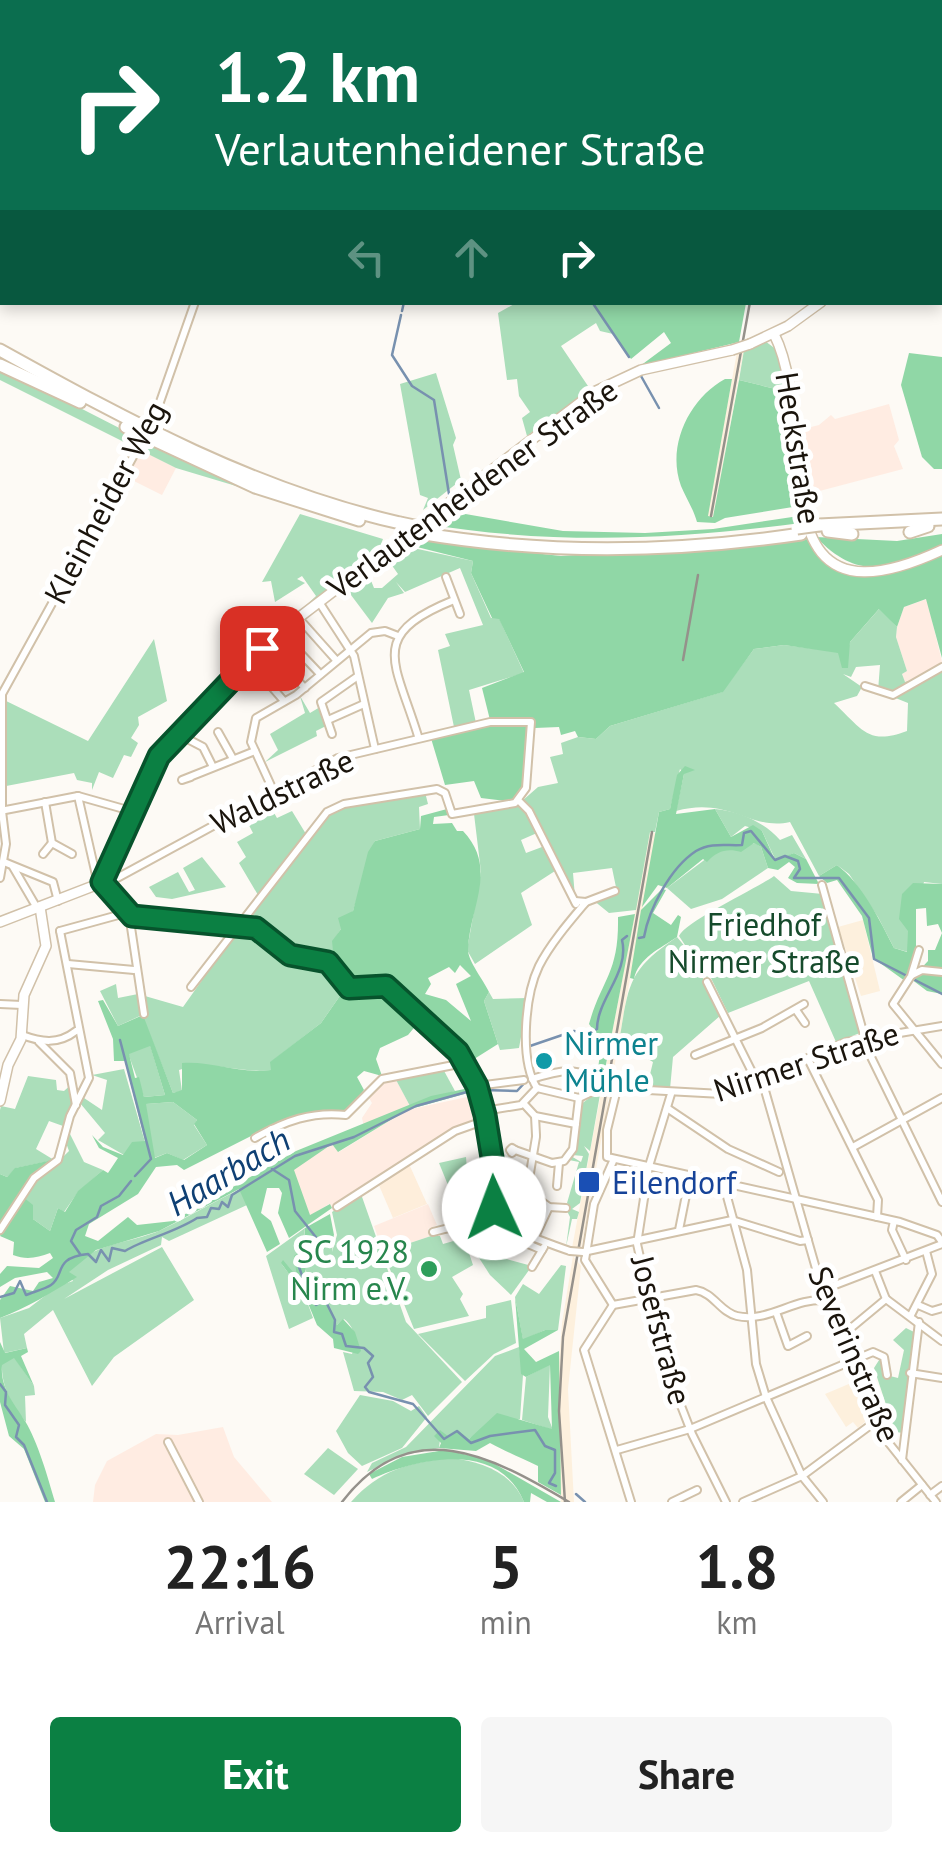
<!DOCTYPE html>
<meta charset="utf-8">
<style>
body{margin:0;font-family:"PT Sans",sans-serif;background:#f6f6f6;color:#222;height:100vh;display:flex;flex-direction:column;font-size:38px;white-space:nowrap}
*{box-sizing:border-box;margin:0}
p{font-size:32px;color:#767676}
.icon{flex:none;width:55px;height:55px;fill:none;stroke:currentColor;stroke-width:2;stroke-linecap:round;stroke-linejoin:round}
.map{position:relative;height:1502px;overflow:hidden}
.panel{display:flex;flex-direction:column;background:#fff;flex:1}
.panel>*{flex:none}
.guide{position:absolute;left:0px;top:0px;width:942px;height:305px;box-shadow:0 5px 15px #0003;background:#0b6e4f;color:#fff;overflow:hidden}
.pin{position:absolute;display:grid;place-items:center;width:85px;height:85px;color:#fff;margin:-42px;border-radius:20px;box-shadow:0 5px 15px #0006}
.me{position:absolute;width:110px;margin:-55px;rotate:358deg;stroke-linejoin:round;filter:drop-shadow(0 0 8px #0008)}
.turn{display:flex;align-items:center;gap:35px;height:210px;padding:0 50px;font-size:45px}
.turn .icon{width:130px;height:130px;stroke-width:2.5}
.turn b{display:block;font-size:70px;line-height:85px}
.lanes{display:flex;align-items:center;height:95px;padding:0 50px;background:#0003;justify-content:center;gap:50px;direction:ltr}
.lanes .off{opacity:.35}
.eta{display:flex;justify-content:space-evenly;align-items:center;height:170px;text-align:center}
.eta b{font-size:60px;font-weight:700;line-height:70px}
.button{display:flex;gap:20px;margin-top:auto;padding:20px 50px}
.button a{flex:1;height:115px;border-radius:10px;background:#0b8043;color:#fff;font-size:40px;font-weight:700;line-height:115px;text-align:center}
.button a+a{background:#f6f6f6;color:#222}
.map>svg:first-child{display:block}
</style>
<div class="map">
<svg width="942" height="1502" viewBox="0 0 942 1502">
<rect width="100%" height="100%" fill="#fdfaf5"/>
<polygon fill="#feeedb" points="409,1164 427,1204 393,1218 378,1183"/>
<g fill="#ffece2">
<polygon points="889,404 899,440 894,446 903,469 812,493 808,490 803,429 819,425 831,415 835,419"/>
<polygon points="143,451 176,468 162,495 126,477"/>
<polygon points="927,599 942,662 905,683 902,674 907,671 896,637 897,627 904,607"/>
<polygon points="395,1078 410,1106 364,1127 362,1118 372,1103 366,1093"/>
<polygon points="476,1095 483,1118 332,1208 329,1204 310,1216 293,1170 332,1144 339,1152 407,1110"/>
<polygon points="428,1204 437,1225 428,1229 431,1236 383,1252 374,1226"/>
<polygon points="223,1427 234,1457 272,1502 93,1502 95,1485 107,1461 156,1434 178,1435"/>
</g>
<g fill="#fdf0dd">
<polygon points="744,350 713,517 707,516 737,352"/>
<polygon points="650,831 656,834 596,1169 581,1249 572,1248"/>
<polygon points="863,920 880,991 861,996 838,927"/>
<polygon points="573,1256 581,1266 568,1389 574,1502 561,1502 556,1402 562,1323"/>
<polygon points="863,1378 875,1413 858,1428 853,1422 846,1427 825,1394"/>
</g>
<g fill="#abdeba" fill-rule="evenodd">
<polygon points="516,303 592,303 613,334 600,331 596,323 561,346 590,389 527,436 522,418 530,412 519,396 517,379 507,380 498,313"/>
<polygon points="765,341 777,350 788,392 739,380 744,350"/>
<polygon points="0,367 174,456 259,493 176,468 0,380"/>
<polygon points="436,373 456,438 453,445 461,480 423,510 428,498 420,495 400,384"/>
<polygon points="300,514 383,539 379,549 297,614 316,596 302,576 297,579 305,583 275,602 271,581 262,582"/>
<polygon points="404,546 473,561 471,573 491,618 499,618 524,673 469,690 476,723 454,727 438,650 450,646 445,634 483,625 460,568 405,592 396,582 404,593 388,598 372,623 348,591 368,573 374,588 382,588 398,574 386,557"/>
<path d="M880,608L897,627L896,637L907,671L902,674L905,682L912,680L916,684L942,668V884L924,882L908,931V952L894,948L878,917L849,874L837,865L819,876L790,822C750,831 729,796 676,811L684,774L680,769L670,809L659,812L655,832H650L636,910L609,913L593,900L617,892L612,868L573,873L575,897L522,801L538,787L558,783L550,757L563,754L561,743L578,737L596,739L610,726L722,692L754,649L784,645L847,653L850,642ZM880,665L878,691L908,703L907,731C868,746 862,729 834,703L857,696L862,687L843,674L851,677L856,667Z"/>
<polygon points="154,639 167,701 138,717 139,725 131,738 138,743 131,757 124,755 113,778 99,772 92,790 92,783 77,780 74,773 1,787 0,698 88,741"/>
<polygon points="300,696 310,713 320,707 328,725 316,731 317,736 265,762 278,750 270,734 305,713"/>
<path d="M425,792L428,804L419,807L420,829L375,841L353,911L333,941V951C299,972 274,932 244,924L319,822L336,808Z"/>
<polygon points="265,797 277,818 292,811 306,834 258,895 239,863 246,857 237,842 253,833 241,810"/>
<polygon points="518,804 528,812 537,833 521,840 526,853 542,847 555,871 521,893 532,925 475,964 467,950 481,872 474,814"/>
<path d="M715,809C739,811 764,822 780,840L792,835L806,859L794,853L776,861L762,831L745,826L731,837Z"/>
<polygon points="755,843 761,847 768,868 722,899 691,909 667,888 715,852"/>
<polygon points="202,857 226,887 172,899 156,897 149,887 178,872 189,892 195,890 183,868"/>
<path d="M774,876L791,891L823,894L860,1033L836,1042L809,981L728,1013L710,976L706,977L679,936C686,921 756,889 774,876Z"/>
<path d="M239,928C260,931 267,946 285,956C314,973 314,952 344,990L321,1023L271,1062V1070C237,1074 210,1058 179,1070L182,1091L173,1093L142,1015L118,1026L100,991L116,984L118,998L138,994L183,1007Z"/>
<path d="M677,937L691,954L721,1015L673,1057L670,1089L647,1087L653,1062L619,1042C629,984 627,971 677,937Z"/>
<polygon points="489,992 493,999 528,998 519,1048 500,1050 484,1001"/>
<polygon points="150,1045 165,1095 144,1097 128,1053"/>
<polygon points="124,1069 145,1142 133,1142 124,1155 98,1140 105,1133 80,1103 84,1098 102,1110 107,1080 92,1075"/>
<polygon points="443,1069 455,1091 410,1106 395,1078"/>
<polygon points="28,1076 56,1080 57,1090 64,1091 73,1083 73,1100 63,1126 49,1121 36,1149 54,1160 16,1168 7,1177 0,1174 0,1110 1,1106 15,1109"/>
<polygon points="601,1089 590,1151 584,1146 589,1154 580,1203 572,1209 579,1212 577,1219 572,1219 566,1247 570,1217 566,1209 571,1209 567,1203 579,1162 569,1160 571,1156 581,1162 583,1156 572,1155 580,1105"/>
<polygon points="173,1102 197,1120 194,1125 207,1145 183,1160 167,1153 154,1158 145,1104"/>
<path d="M69,1132L84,1162L103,1170L78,1192L64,1212L58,1208L50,1231L33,1219L23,1197C35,1177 53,1168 69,1151L65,1140Z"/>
<polygon points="466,1157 471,1221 463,1222 439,1163"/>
<path d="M240,1189L247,1205L169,1241L162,1237L161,1245L108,1270L64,1299L162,1247L194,1300L114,1357L92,1386L53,1310L24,1334L27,1348L4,1353L0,1318L29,1308L58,1286L73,1281L68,1272C91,1242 130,1244 161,1230C188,1217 214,1202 240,1189Z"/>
<path d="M361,1194L406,1322L462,1382L428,1416L412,1395L402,1400L383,1392L354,1391L343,1352L352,1354C357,1341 355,1327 344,1319L337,1325L313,1300L319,1288L305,1270L309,1257L316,1256L334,1235L332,1252L337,1235L332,1212Z"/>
<polygon points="305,1228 297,1277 281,1263 305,1296 313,1318 289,1329 266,1256"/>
<polygon points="431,1236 440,1236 443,1244 464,1238 473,1265 452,1277 463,1294 460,1299 469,1316 414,1329 383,1252"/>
<polygon points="474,1250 532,1266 511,1295 490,1275"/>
<polygon points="561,1265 566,1266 558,1330 545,1330 523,1340 515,1297 523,1284 539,1294"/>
<polygon points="511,1300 516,1343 494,1354 465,1381 418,1334 486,1318 486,1306"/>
<polygon points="906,1328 914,1332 904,1433 895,1432 874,1368 881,1357 882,1374 898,1378 904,1350 893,1340"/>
<polygon points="519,1347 523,1375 520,1419 489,1424 469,1439 445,1437 441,1431 439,1448 402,1455 367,1472 372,1463 406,1447 495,1356"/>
<path d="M14,1357L34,1386L35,1395L25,1396L26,1422C12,1406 1,1386 2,1364Z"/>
<polygon points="550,1364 548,1417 553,1430 522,1420 526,1377"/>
<polygon points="360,1395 393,1401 411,1411 419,1406 427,1417 402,1448 362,1466 348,1453 336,1431"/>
<polygon points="328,1448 358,1469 334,1495 304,1474"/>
<path d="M452,1458C481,1462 512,1472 524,1502H351C379,1470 410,1462 452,1458Z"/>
</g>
<g fill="#90d7a6" fill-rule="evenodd">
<polygon points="330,0 799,0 330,2"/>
<polygon points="592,303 746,303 739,342 640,366 671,343 664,332 631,359"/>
<polygon points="909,353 942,357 942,469 934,469 922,457 901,385"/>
<path d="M725,379H732L708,516L713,517L739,380L788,392L799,506L725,518L715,523L697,522C693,508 686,498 681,486C666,445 690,398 725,379Z"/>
<path d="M472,488L454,512L563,531L645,533L713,529L799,516L801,523C674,540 553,545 426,524Z"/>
<path d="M942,534V545C891,568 860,583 816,537L897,541Z"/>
<path d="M406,539L561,556L810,539C865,589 877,582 942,552V658L926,599L904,607L897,627L879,609L850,642L848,668H842L838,653L784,645L754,649L723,692L610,726L596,739L578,737L575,731L561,735L559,727L535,728L532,719L490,720L482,688L524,672L499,619L492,618L471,573L473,561L413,546L384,554Z"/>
<polygon points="528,722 525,788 514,802 481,798 474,781 445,785 430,735 490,723"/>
<path d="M685,766L695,770L684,774L676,814L715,809L731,837L753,825L762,831L775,860L794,853L806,859L819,884L797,883L788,878L795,867L789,862L778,870L768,868L761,847L754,843L741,852C727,848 717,851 707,862L703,859L667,888L658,885L642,907L659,812L670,809L677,775Z"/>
<path d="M447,809L449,815L434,817L433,824L452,823L457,831H463C499,869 469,908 468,950C468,961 484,981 489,992L484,1001L498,1044L471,1061L465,1050L422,1020L394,990L351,985L323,957L333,951L332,941L341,929L338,918L353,911L368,852L375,841L420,829L421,816ZM460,965L471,976L456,984L471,1021L446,1000L425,994L431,984L428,978L449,967L455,973Z"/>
<path d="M837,865C863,885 879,919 894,948L907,952L908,931L899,919L902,894L913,883L942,884V994L927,991L911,979L928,961V950H935L942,933L938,924L927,926L926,908L916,909V964L905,981L873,958L862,916L837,880L827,883L819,876Z"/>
<path d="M662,889L666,890L653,913L671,925L678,915L681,917L677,937C661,948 638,958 634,979L630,978L641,910Z"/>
<path d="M635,914L602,1085L596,1081L602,1042L589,1024C602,978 619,974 618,917Z"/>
<path d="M344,990L382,992L418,1023L408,1035L380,1048L376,1059L382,1076L364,1071L357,1077L364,1090L348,1112L318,1111L279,1122L184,1170L177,1165L156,1167L138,1194L89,1224L85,1236L98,1241L128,1217L137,1225L173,1221L296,1151L431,1096L474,1087L475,1091L407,1110L338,1152L332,1144L294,1170L310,1215L330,1204L332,1208L289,1238L278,1213L282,1193L279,1188H267L261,1213L271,1221L280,1244L267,1252L239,1189L159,1231L96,1250L69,1272L77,1277C51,1293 28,1307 0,1318V1300L10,1286L33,1291L39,1282L53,1278L47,1272L15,1278L0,1287V1274L7,1266L39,1268L53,1258L50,1253C37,1258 26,1260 13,1255L14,1242L0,1236L23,1197L33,1205V1219L50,1231L58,1208L65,1212L78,1191L103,1170L108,1173L118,1158L99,1148L92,1135L103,1147L123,1155L132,1142L145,1141L125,1061H114L113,1039L98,1001L103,1000L118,1026L143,1015L173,1093L182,1090V1063C214,1061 237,1074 271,1070L270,1062L321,1023ZM150,1046L165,1095L144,1097L139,1077L135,1078L129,1054ZM173,1102L197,1120L194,1124L207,1145L184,1160L167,1153L155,1158L146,1104Z"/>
<polygon points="57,1159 39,1173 0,1228 0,1174 7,1177 15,1168"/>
<polygon points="330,1214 334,1235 321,1254 309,1257 305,1271 319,1289 314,1302 325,1299 337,1325 343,1319 355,1332 361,1351 358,1354 334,1348 333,1339 317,1325 305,1296 281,1263 283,1260 297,1277 294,1256 303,1249 305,1228"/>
<path d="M515,1297L523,1339L545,1330H558L524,1349L536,1362L559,1351L561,1495L538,1482V1466C521,1458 507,1452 490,1443L476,1451L439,1448L441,1443L434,1436L440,1430L449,1437L457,1430L469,1439L497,1413L552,1429L550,1365L526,1377L521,1374Z"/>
<path d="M0,1342L5,1353L27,1348L28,1352L21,1356L34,1386L14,1358L2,1365C0,1388 14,1403 25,1421C38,1442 48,1478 55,1502H45L24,1449L9,1436L0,1402Z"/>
<path d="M445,1450L486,1459L561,1502H547L531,1493L530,1502H524C499,1440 418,1458 372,1479L369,1474L402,1457Z"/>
</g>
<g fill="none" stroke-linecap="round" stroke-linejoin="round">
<g stroke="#7891af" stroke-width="2.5">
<polyline points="514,2 516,0"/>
<polyline points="906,2 907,0"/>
<polyline points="592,302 629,357"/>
<polyline points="402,311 404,302"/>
<polyline points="401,315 392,355 412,386 434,400 449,494"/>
<polyline points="641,376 659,408"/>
<path d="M639,938L644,937C649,909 670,868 696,851C711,842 727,846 742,845L744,833L751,831L775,860L785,856L798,861L800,869L794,878H839L869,918L874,959L942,994"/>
<polyline points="120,1040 151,1159 135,1176"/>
<path d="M530,1046L574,1031L588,1034L597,1029C597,999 630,972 622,940L627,936"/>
<polyline points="483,1090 517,1091 529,1078"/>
<polyline points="272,1169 289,1180 295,1211 319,1241 299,1267 304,1281 314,1280 318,1289 311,1296 316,1305 325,1300 335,1320 334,1332 342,1334 346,1346 364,1348 373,1356 368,1363 373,1377 365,1387 369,1392 413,1404 444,1439 457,1431 471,1443 490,1436 535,1430 545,1446 555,1450 555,1473 549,1483 556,1486"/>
<polyline points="80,1254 71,1241 76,1230 97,1217 101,1206 119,1196 131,1181"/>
<path d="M0,1297L14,1293L20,1281L26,1295C33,1292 45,1289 51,1285C66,1275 52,1258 88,1254L96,1262L101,1250L109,1261L112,1248L125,1251C145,1239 176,1232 197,1218L207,1217L211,1208L219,1209L222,1202L228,1207L232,1195L295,1156L354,1137L416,1106L474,1090"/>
<polyline points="0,1384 6,1392 5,1405 19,1425 16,1437 24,1445 47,1502"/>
<polyline points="576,1494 585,1502"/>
</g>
<g stroke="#d1c1a9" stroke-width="10">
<g id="minor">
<polyline points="107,0 108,2"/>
<polyline points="154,419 195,302"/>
<polyline points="446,577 460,614"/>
<polyline points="319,602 354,656 375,749"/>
<polyline points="303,623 336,660"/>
<polyline points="285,637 320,674"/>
<polyline points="268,651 305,688"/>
<polyline points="249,661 284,701"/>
<polyline points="865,686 893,695 942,667"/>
<polyline points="328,720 364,704"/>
<polyline points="218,732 232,757"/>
<polyline points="178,734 203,747 212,765"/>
<polyline points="332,734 321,702 358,676"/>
<path d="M418,736C395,661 367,635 454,600"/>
<polyline points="191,777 182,780 255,751"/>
<polyline points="273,790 251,742 256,718 296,695 371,633 385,631 398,636"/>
<polyline points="78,796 98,884"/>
<polyline points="519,801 529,811 576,904"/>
<polyline points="45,802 52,843 72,854"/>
<polyline points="0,811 78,796 124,809"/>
<polyline points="43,854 52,843"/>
<polyline points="4,862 53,882 58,901"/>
<polyline points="13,867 37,908"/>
<polyline points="0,878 6,844 2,811 2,694 139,446"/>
<polyline points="103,882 132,916 256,928 289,955 328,962 349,988 386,987 458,1052 477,1086 488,1129 496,1182 492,1223"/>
<polyline points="106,884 338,758 490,722 531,722 526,788 515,803 452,814 445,793 437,789 344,804 327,812 191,987"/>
<polyline points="822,885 869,1053 942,1202"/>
<polyline points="586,902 615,891"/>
<polyline points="129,914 144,1014"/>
<polyline points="60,931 122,914"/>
<polyline points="919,950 911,976 893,1004 942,1064"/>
<polyline points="68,964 134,970"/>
<polyline points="912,975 922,970 942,972"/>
<polyline points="707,982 757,1082"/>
<polyline points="0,1004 22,1005"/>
<polyline points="796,1010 805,1023"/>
<path d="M22,1035C41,1042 58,1045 76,1031"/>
<polyline points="39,1042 70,1073 76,1105"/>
<polyline points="695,1055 762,1028 804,1004"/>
<polyline points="808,1059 878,1200 877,1217"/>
<path d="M532,1079C554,1072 582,1063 597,1086"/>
<polyline points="762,1080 825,1300 872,1389 888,1442 936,1502"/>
<polyline points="477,1086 524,1080"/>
<path d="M537,1088C519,1060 525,995 539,966C550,944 570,921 586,902L575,901"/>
<polyline points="537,1088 579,1098 602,1087"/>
<polyline points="611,1088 722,1094 846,1042 942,1026"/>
<polyline points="617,1089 607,1130 607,1157 900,1222 937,1235 942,1242"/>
<polyline points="671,1094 649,1166 637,1244 664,1362 692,1434 726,1502"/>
<polyline points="524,1104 535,1116 576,1124"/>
<polyline points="667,1108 728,1149 779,1172"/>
<polyline points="484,1111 521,1105 537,1088"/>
<polyline points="535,1116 536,1135"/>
<path d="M255,1138C285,1121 312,1111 346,1115L382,1079L464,1063"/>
<polyline points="853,1147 942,1098"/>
<polygon points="512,1148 515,1150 512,1153 510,1150"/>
<polyline points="515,1150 552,1163 564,1161 573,1149 579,1098"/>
<polyline points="723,1182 747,1270 756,1364 766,1397 802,1476 823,1502"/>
<polyline points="557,1186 559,1163"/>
<polyline points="527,1191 536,1137"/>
<polyline points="527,1191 549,1207 566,1208"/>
<polyline points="515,1199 519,1190 527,1191"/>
<polyline points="337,1207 455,1131 486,1120"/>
<polyline points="894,1221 892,1230 906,1260"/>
<polyline points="0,1230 34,1178 58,1160 70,1116 89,1078 60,931"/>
<polyline points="495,1230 542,1250"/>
<polyline points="679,1230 690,1175"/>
<path d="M433,1232C495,1214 513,1232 570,1251"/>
<polyline points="535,1237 549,1207"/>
<polyline points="583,1252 732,1220 800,1241 808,1240"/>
<polyline points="532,1267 544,1247"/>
<polyline points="875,1271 886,1299"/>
<polyline points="822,1290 942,1244"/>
<polyline points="886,1299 942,1341"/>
<path d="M613,1305L696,1290C714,1293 720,1312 737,1316C767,1323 794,1298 825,1300"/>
<polyline points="613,1305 584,1350 631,1502"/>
<polyline points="613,1305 585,1260 594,1204 614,1159"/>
<polyline points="918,1305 932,1311 942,1308"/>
<polyline points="776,1312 788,1346 807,1336"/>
<polyline points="911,1315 932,1274 926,1251"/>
<polyline points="845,1333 886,1299"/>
<polyline points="910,1373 942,1378"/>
<polyline points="168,1442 199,1502"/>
<polyline points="617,1450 690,1429 873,1352 884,1357 887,1375"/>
<polyline points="902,1460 919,1322"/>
<polyline points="930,1495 942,1486"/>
<polyline points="672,1502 697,1490"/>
<polyline points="743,1502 802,1476 880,1418"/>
<polyline points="901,1502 922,1485"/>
</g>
</g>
<g stroke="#d1c1a9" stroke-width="12">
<g id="major">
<polyline points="940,210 942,209"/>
<path d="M774,334C822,428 749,640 942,550"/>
<polyline points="750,344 788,326 821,302"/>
<polyline points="0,922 101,883 159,757 239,670 297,619 594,392 641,370 732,350"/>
<polyline points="0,1101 8,1065 21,1039 24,995 46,946 40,907"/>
</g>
</g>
<g stroke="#d1c1a9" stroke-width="15">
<g id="highway">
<path d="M0,350C128,421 257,491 400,523"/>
<polyline points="0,365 80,402"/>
<polyline points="126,427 255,487 359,520"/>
<polyline points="819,525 942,519"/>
<polyline points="828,531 852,534"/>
<polyline points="910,532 928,526"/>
<path d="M419,533C547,555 672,553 801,534"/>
</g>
</g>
<use href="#minor" stroke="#fff" stroke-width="6"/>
<use href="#major" stroke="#fff" stroke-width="9"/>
<use href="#highway" stroke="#fff" stroke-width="11"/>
<g stroke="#95918b" stroke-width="2.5">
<polyline points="805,2 805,0"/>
<polyline points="711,516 750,302"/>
<polyline points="683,660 698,575"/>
<path d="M342,1502C411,1412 491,1456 569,1502"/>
<polyline points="565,1502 559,1411 563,1337 652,832"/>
</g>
<g stroke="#d1c1a9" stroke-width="10" stroke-linecap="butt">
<g id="minor-bridge">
<polyline points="139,446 154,419"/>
<polyline points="570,1251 583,1252"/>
</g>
</g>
<g stroke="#d1c1a9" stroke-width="12" stroke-linecap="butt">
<polyline id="major-bridge" points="732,350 750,344"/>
</g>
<g stroke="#d1c1a9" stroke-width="15" stroke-linecap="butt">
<g id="highway-bridge">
<polyline points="400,523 424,528"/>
<polyline points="797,528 819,525"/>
</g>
</g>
<use href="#minor-bridge" stroke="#fff" stroke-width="6"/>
<use href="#major-bridge" stroke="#fff" stroke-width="9"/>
<use href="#highway-bridge" stroke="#fff" stroke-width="11"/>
</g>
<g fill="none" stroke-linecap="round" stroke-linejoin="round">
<g stroke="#07532c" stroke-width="25">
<polyline id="route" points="262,648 159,756 102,882 132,916 256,928 290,955 328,962 349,988 386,986 458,1052 477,1086 485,1115 496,1182 494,1208"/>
</g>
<use href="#route" stroke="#0b8043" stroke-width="18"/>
</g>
<circle fill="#0f9aa8" stroke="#fff" stroke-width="4" cx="544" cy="1061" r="10"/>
<rect fill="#1a4fb4" stroke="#fff" stroke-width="4" x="577" y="1170" width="24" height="24" rx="5"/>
<circle fill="#2e9e5b" stroke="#fff" stroke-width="4" cx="429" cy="1269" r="10"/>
<g text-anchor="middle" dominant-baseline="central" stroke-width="10" stroke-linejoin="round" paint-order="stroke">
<g font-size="32" fill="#1a140c" stroke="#fff">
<text transform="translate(799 448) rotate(81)">Heckstraße</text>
<text transform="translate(472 488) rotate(-36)">Verlautenheidener Straße</text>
<text transform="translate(105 502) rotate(-62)">Kleinheider Weg</text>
<text transform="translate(282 791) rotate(-26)">Waldstraße</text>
<text transform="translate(806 1061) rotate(-18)">Nirmer Straße</text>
<text transform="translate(662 1330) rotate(75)">Josefstraße</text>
<text transform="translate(855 1354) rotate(67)">Severinstraße</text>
</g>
<g font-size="32" fill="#164b2c" stroke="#fff">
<text x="764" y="924">Friedhof<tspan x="764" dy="37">Nirmer Straße</tspan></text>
</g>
<g font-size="32" fill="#0d838f" stroke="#fff" text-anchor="start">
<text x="564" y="1043">Nirmer<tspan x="564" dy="37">Mühle</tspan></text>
</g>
<g font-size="32" fill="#164399" stroke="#fff" text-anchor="start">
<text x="612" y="1182">Eilendorf</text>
</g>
<g font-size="32" fill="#27864d" stroke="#fff" text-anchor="end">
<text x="409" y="1251">SC 1928<tspan x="409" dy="37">Nirm e.V.</tspan></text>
</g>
<g font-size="35" font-style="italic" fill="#0f4074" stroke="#fff">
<text transform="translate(228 1171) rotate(-31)">Haarbach</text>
</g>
</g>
</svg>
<div class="pin" style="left:262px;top:648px;background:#d93025"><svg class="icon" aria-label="arrive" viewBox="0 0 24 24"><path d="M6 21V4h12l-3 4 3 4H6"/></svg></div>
<svg class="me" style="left:494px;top:1208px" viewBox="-20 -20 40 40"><circle r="19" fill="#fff"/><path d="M0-13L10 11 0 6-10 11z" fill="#0b8043"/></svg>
<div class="guide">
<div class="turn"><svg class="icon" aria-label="right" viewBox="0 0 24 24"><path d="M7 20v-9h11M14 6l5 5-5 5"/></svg><div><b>1.2 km</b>Verlautenheidener Straße</div></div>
<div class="lanes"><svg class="icon off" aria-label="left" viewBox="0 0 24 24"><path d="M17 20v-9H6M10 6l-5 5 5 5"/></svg><svg class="icon off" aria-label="ahead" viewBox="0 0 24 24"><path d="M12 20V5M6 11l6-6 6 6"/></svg><svg class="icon" aria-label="right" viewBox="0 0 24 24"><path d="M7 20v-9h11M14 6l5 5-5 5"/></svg></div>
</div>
</div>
<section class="panel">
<div class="eta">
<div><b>22:16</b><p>Arrival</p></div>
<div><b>5</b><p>min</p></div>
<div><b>1.8</b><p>km</p></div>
</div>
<div class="button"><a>Exit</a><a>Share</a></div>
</section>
